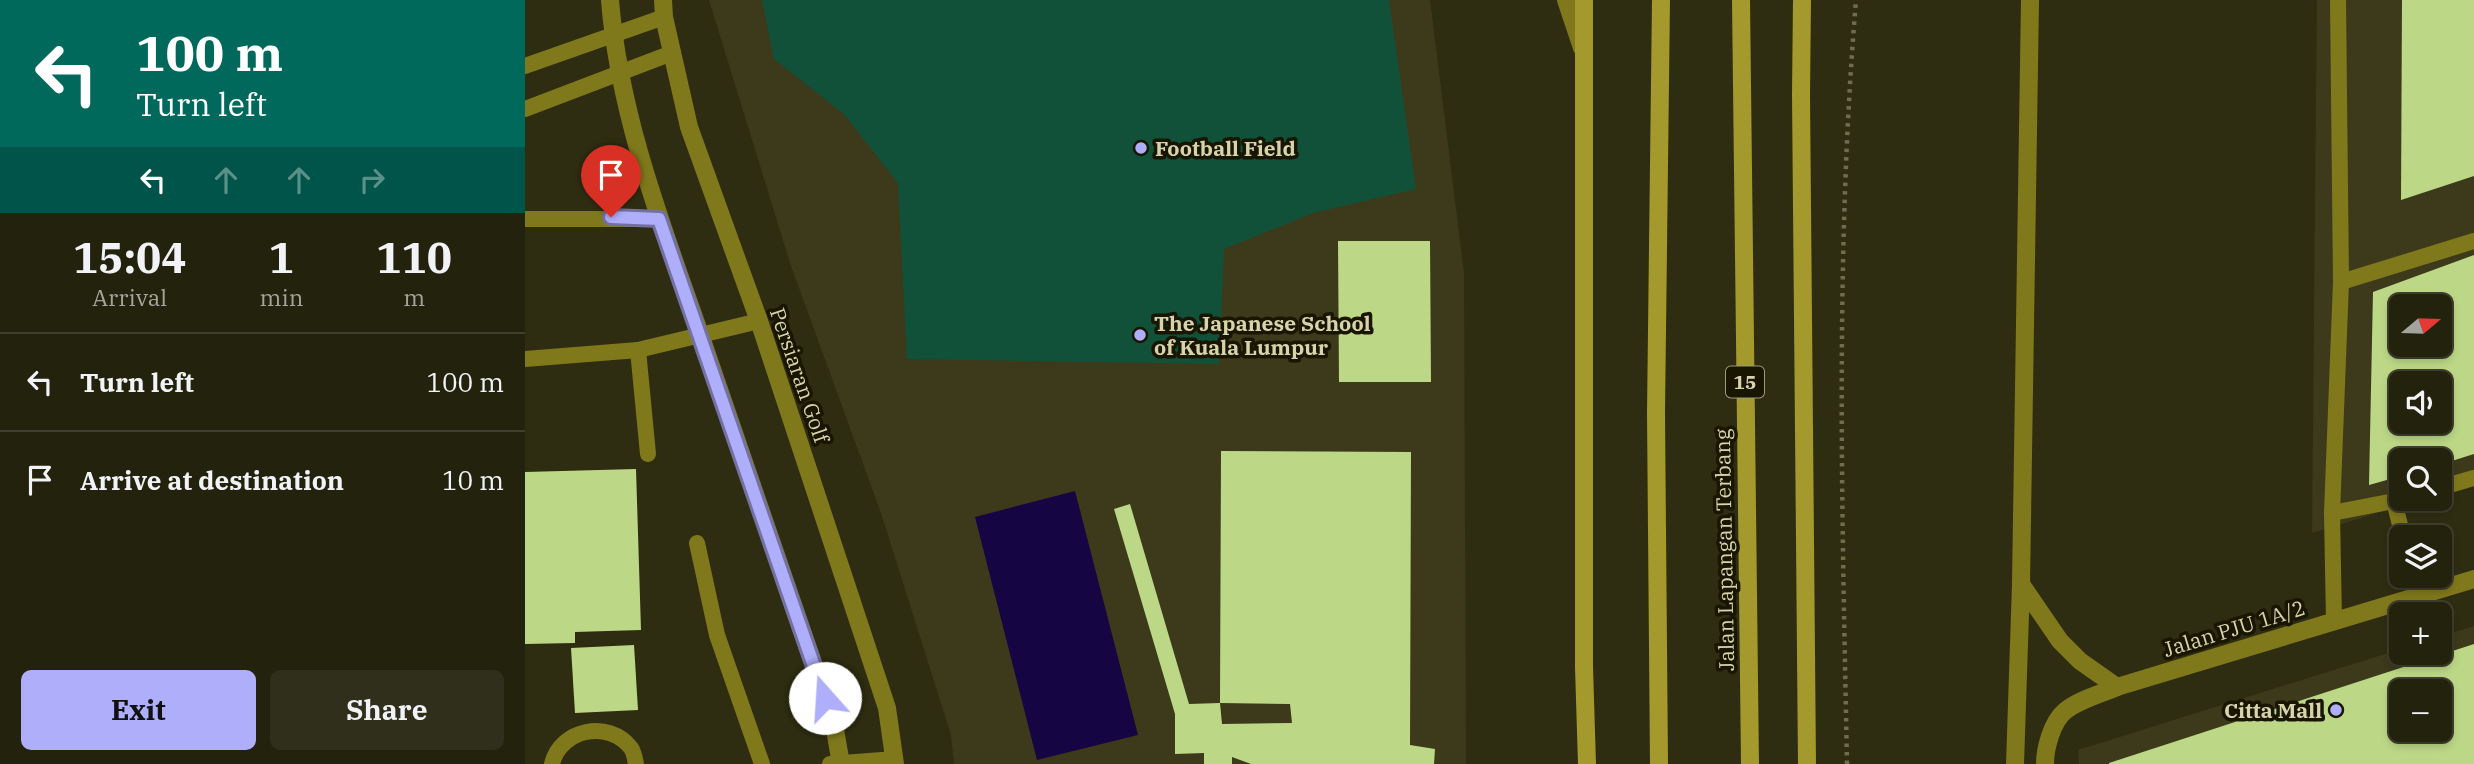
<!DOCTYPE html>
<meta charset="utf-8">
<style>
body{margin:0;font-family:"IBM Plex Serif",serif;background:#2f2f1b;color:#f1f3f6;height:100vh;display:flex;flex-direction:column;font-size:26px;white-space:nowrap}
*{box-sizing:border-box;margin:0}
p{font-size:23px;color:#a3a49d}
.icon{flex:none;width:38px;height:38px;fill:none;stroke:currentColor;stroke-width:2;stroke-linecap:round;stroke-linejoin:round}
.map{position:relative;flex:1;overflow:hidden}
.side{display:flex;flex-direction:column;background:#23220d;width:525px}
.side>*{flex:none}
.top-card{background:#00695c;color:#fff;overflow:hidden}
.needle{width:46px;rotate:71deg}
.buttons{position:absolute;left:1864px;top:294px;display:grid;gap:14px}
.buttons a{display:grid;place-items:center;width:63px;height:63px;border-radius:10px;background:#23220d;box-shadow:0 4px 10px #0003,0 0 0 2px #403f2e;font-size:35px}
.pin{position:absolute;display:grid;place-items:center;width:60px;height:60px;color:#fff;margin:-72px -30px;border-radius:50% 50% 50% 0;rotate:-45deg;box-shadow:0 0 7px #0007}
.pin .icon{rotate:45deg}
.me{position:absolute;width:77px;margin:-38px;rotate:341deg;stroke-linejoin:round;filter:drop-shadow(0 0 5px #0008)}
.turn{display:flex;align-items:center;gap:24px;height:147px;padding:0 21px;font-size:32px}
.turn .icon{width:91px;height:91px;stroke-width:2.5}
.turn b{display:block;font-size:49px;line-height:60px}
.lanes{display:flex;align-items:center;height:66px;padding:0 21px;background:#0003;justify-content:center;gap:35px;direction:ltr}
.lanes .off{opacity:.35}
.eta{display:flex;justify-content:space-evenly;align-items:center;height:119px;text-align:center}
.eta b{font-size:42px;font-weight:700;line-height:49px}
.cta{display:flex;gap:14px;margin-top:auto;padding:14px 21px}
.cta a{flex:1;height:80px;border-radius:10px;background:#afaefa;color:#111;font-size:28px;font-weight:700;line-height:80px;text-align:center}
.cta a+a{background:#2f2f1b;color:#f1f3f6}
ul{padding:0;list-style:none}
li{display:flex;align-items:center;gap:21px;height:98px;padding:0 21px;border-top:2px solid #403f2e}
li div{flex:1}
li b{display:block;font-size:26px}
li em{font-style:normal}
main{display:flex;flex:1;min-height:0}
.map>svg:first-child{display:block}
</style>
<main>
<section class="side">
<div class="top-card">
<div class="turn"><svg class="icon" aria-label="left" viewBox="0 0 24 24"><path d="M17 20v-9H6M10 6l-5 5 5 5"/></svg><div><b>100 m</b>Turn left</div></div>
<div class="lanes"><svg class="icon" aria-label="left" viewBox="0 0 24 24"><path d="M17 20v-9H6M10 6l-5 5 5 5"/></svg><svg class="icon off" aria-label="ahead" viewBox="0 0 24 24"><path d="M12 20V5M6 11l6-6 6 6"/></svg><svg class="icon off" aria-label="ahead" viewBox="0 0 24 24"><path d="M12 20V5M6 11l6-6 6 6"/></svg><svg class="icon off" aria-label="right" viewBox="0 0 24 24"><path d="M7 20v-9h11M14 6l5 5-5 5"/></svg></div>
</div>
<div class="eta">
<div><b>15:04</b><p>Arrival</p></div>
<div><b>1</b><p>min</p></div>
<div><b>110</b><p>m</p></div>
</div>
<ul>
<li><svg class="icon" aria-label="left" viewBox="0 0 24 24"><path d="M17 20v-9H6M10 6l-5 5 5 5"/></svg><div><b>Turn left</b></div><em>100 m</em></li>
<li><svg class="icon" aria-label="arrive" viewBox="0 0 24 24"><path d="M6 21V4h12l-3 4 3 4H6"/></svg><div><b>Arrive at destination</b></div><em>10 m</em></li>
</ul>
<div class="cta"><a>Exit</a><a>Share</a></div>
</section>
<div class="map">
<svg width="1949" height="764" viewBox="0 0 1949 764">
<rect width="100%" height="100%" fill="#2f2d11"/>
<g fill="#3d3a1b" fill-rule="evenodd">
<polygon points="184,0 905,0 939,273 941,764 429,764 426,735 356,513 265,263"/>
<path d="M1792,0H1949V483L1915,494L1914,460H1876V499H1898L1787,533ZM1876,306H1914V345H1876ZM1876,383H1914V422H1876Z"/>
<path d="M1949,626V764H1554L1553,750L1876,649V653H1914L1915,637ZM1876,691H1914V730H1876Z"/>
</g>
<polygon fill="#11513a" points="237,0 864,0 891,189 788,213 699,249 694,364 382,359 373,183 319,114 249,59"/>
<polygon fill="#150542" points="550,491 613,735 512,760 450,517"/>
<g fill="#bcd887" fill-rule="evenodd">
<polygon points="1877,0 1949,0 1949,176 1876,200"/>
<polygon points="813,241 905,241 906,382 814,382"/>
<path d="M1949,255V454L1914,465V460H1876V476L1844,485L1848,292ZM1876,306H1914V345H1876ZM1876,383H1914V422H1876Z"/>
<polygon points="696,451 886,452 885,745 910,749 909,764 726,764 707,757 707,764 679,764 679,753 650,754 650,714 589,509 605,504 664,704 695,703 697,724 767,723 765,704 695,703"/>
<polygon points="111,469 116,630 50,632 50,643 0,644 0,472"/>
<path d="M1949,644V764H1584V763ZM1876,691H1914V730H1876Z"/>
<polygon points="109,645 113,710 50,713 46,648"/>
</g>
<g fill="none" stroke-linecap="round" stroke-linejoin="round">
<path stroke="#706d4c" stroke-width="4.5" stroke-dasharray="3.5 5" stroke-linecap="butt" d="M1322,764C1317,510 1310,254 1331,0"/>
<g stroke="#80791b" stroke-width="16">
<polyline points="0,66 139,17"/>
<polyline points="0,109 147,53"/>
<polyline points="0,219 134,219"/>
<polyline points="1816,282 1949,241"/>
<polyline points="113,350 123,454"/>
<polyline points="0,359 113,350 234,321"/>
<polyline points="1914,488 1949,478"/>
<polyline points="1807,513 1869,501 1878,537"/>
<polyline points="172,543 192,635 237,764"/>
<polyline points="1886,576 1891,597"/>
<polyline points="1809,622 1807,513 1816,282 1813,0"/>
<path d="M27,764C35,729 84,719 106,748C109,752 110,759 111,764"/>
<polyline points="305,764 370,759"/>
</g>
<g stroke="#80791b" stroke-width="18">
<polyline points="1496,584 1535,641 1555,661 1592,687"/>
<polyline points="1490,764 1496,584 1505,0"/>
<path d="M1520,764C1520,748 1527,722 1540,711C1553,700 1576,694 1592,687L1949,579"/>
</g>
<g stroke="#80791b" stroke-width="18">
<path d="M85,0C94,116 138,228 176,337C221,466 265,595 309,724L316,764"/>
<polyline points="138,0 139,17 164,127 234,321 362,708 370,764"/>
</g>
<polyline stroke="#80791b" stroke-width="18" points="1041,0 1057,48"/>
<g stroke="#a3992d" stroke-width="18">
<polyline points="1059,0 1059,667 1062,764"/>
<polyline points="1216,0 1225,764"/>
<polyline points="1277,0 1276,95 1282,764"/>
<polyline points="1134,764 1131,413 1136,0"/>
</g>
</g>
<g fill="none" stroke-linecap="round" stroke-linejoin="round">
<g stroke="#7271a2" stroke-width="18">
<polyline id="route" points="86,217 134,219 300,698"/>
</g>
<use href="#route" stroke="#afaefa" stroke-width="12"/>
</g>
<g fill="#afaefa" stroke="#181500" stroke-width="2.5">
<circle cx="616" cy="148" r="7"/>
<circle cx="615" cy="335" r="7"/>
<circle cx="1811" cy="710" r="7"/>
</g>
<g text-anchor="middle" dominant-baseline="central" stroke-width="7" stroke-linejoin="round" paint-order="stroke">
<rect fill="#181500" stroke="#9e9b78" stroke-width="2" x="1201" y="366.5" width="38" height="31" rx="5"/>
<g font-size="19" font-weight="bold" fill="#d7d4ab">
<text x="1220" y="382">15</text>
</g>
<g font-size="21" font-weight="bold" fill="#d7d4ab" stroke="#181500" text-anchor="start">
<text x="630" y="148">Football Field</text>
<text x="629" y="323">The Japanese School<tspan x="629" dy="24">of Kuala Lumpur</tspan></text>
<text x="1797" y="710" text-anchor="end">Citta Mall</text>
</g>
<g font-size="21" fill="#d7d4ab" stroke="#181500">
<text transform="translate(275 375) rotate(71)">Persiaran Golf</text>
<text transform="translate(1199 550) rotate(-91)">Jalan Lapangan Terbang</text>
<text transform="translate(1709 628) rotate(-17)">Jalan PJU 1A/2</text>
</g>
</g>
</svg>
<div class="buttons">
<a><svg class="needle" viewBox="-14 -14 28 28"><path d="M0-13l5 13h-10z" fill="#e53935"/><path d="M0 13l5-13h-10z" fill="#a3a49d"/></svg></a>
<a><svg class="icon" aria-label="sound" viewBox="0 0 24 24"><path d="M4 9h4l5-4v14l-5-4H4zM17 9q2 3 0 6"/></svg></a>
<a><svg class="icon" aria-label="search" viewBox="0 0 24 24"><circle cx="10" cy="10" r="6"/><path d="M15 15l6 6"/></svg></a>
<a><svg class="icon" aria-label="layers" viewBox="0 0 24 24"><path d="M12 4l9 5-9 5-9-5zM3 14l9 5 9-5"/></svg></a>
<a>+</a>
<a>−</a>
</div>
<div class="pin" style="left:86px;top:217px;background:#d93025"><svg class="icon" aria-label="arrive" viewBox="0 0 24 24"><path d="M6 21V4h12l-3 4 3 4H6"/></svg></div>
<svg class="me" style="left:300px;top:698px" viewBox="-20 -20 40 40"><circle r="19" fill="#fff"/><path d="M0-13L10 11 0 6-10 11z" fill="#afaefa"/></svg>
</div>
</main>
